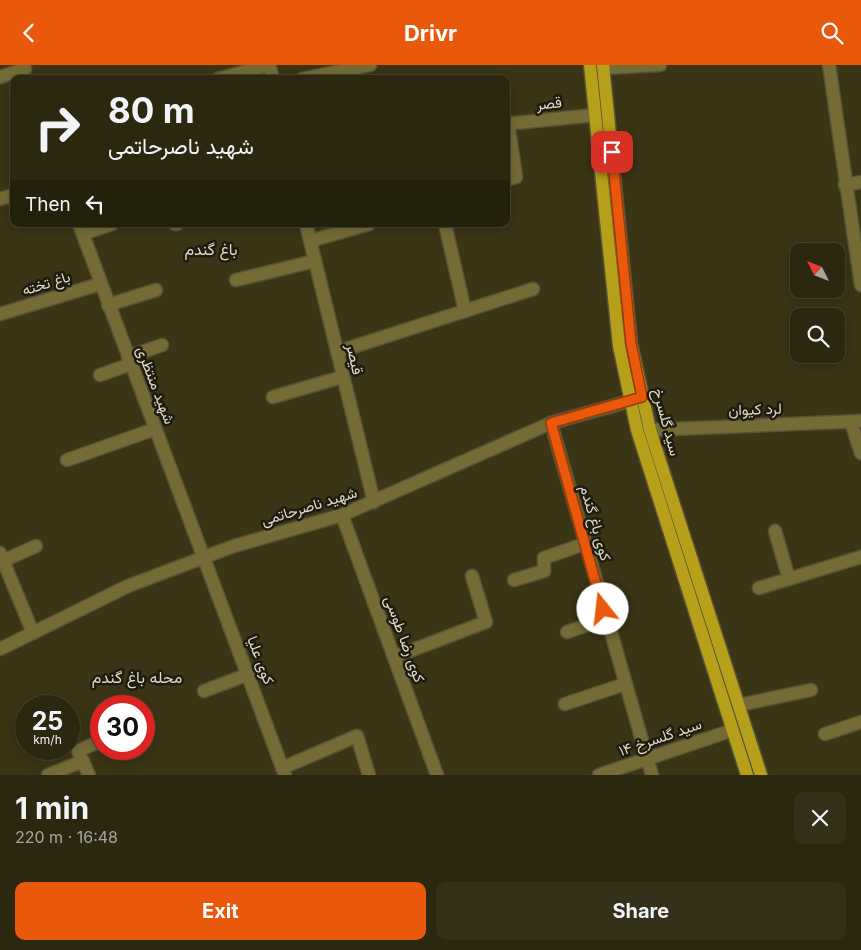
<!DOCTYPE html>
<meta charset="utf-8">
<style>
body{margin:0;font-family:Inter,Vazirmatn,sans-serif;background:#343019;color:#f1f3f6;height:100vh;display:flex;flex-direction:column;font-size:19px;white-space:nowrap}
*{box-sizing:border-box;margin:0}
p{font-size:16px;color:#a6a69f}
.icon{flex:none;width:28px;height:28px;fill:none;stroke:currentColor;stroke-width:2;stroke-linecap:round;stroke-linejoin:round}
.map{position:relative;height:710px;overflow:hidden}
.drawer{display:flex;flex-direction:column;background:#2c2810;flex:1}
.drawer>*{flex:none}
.banner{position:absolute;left:10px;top:10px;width:500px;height:152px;border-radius:10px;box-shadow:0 2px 12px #0003,0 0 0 1px #484430;background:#2c2810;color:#f1f3f6;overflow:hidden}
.needle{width:32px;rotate:312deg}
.fabs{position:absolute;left:790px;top:178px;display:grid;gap:10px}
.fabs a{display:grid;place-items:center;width:55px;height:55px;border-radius:10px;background:#2c2810;box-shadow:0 2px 12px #0003,0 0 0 1px #484430;font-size:25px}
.speed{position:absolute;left:15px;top:630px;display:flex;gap:10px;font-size:25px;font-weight:700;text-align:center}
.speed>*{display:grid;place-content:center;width:65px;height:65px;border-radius:50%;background:#2c2810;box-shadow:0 2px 12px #0003,0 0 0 1px #484430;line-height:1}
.speed small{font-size:12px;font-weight:400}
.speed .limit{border:8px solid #d22;background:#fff;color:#111}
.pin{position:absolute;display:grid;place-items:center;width:42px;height:42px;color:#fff;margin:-21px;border-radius:10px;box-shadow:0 2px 8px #0006}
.me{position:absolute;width:55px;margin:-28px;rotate:344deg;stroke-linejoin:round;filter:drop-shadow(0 0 4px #0008)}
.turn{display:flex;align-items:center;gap:18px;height:105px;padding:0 15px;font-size:22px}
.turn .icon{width:65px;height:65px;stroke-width:2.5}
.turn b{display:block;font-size:35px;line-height:42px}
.then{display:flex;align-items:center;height:48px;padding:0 15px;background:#0003;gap:10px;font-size:19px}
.round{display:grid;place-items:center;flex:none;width:52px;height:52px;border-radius:10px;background:#343019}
.headline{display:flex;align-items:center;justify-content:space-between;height:85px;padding:0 15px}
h1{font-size:30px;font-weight:700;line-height:38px}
.button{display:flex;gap:10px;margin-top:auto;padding:10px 15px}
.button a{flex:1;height:58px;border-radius:10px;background:#ea580c;color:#fff;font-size:20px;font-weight:700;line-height:58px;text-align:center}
.button a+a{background:#343019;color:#f1f3f6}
header{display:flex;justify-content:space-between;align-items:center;height:65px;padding:0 15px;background:#ea580c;color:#fff;font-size:22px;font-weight:700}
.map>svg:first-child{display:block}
</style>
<header><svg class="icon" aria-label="back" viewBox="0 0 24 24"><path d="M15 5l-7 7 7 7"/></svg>Drivr<svg class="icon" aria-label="search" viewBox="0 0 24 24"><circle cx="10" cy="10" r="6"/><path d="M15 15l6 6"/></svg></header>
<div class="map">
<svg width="861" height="710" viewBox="0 0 861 710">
<rect width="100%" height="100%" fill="#3b3516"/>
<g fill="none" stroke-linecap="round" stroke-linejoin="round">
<g stroke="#585336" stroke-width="15">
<g id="minor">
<polyline points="269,0 273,14"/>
<polyline points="829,0 861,220"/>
<polyline points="603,3 660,0"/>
<polyline points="0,12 25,4"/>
<polyline points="218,14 269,0"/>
<polyline points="302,14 370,0"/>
<polyline points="506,59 595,50"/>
<polyline points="506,115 516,112 508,58"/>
<polyline points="845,120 861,117"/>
<polyline points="0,134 14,130"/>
<polyline points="79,159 285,710"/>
<polyline points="175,159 177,159"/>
<polyline points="306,159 374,437"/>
<polyline points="445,159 465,246"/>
<polyline points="83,169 112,159"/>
<polyline points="310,176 369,159"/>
<polyline points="236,215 315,196"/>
<polyline points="108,240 156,225"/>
<polyline points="0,249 100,219"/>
<polyline points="337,287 533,224"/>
<polyline points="128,292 162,280"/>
<polyline points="100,310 131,299"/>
<polyline points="273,332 342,312"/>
<polyline points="851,357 861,388"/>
<polyline points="551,358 652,710"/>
<polyline points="650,365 861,356"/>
<polyline points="67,395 155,364"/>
<polyline points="342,450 437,710"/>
<polyline points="775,466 789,514"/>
<polyline points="0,488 33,568"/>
<polyline points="3,496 36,481"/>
<polyline points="514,515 544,506 544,493 584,479"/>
<polyline points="759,523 861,492"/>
<polyline points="567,567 606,554"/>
<polyline points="0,584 128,521 234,481 342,450 551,358 641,333"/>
<polyline points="394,592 486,557 472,511"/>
<polyline points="204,626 249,609"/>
<polyline points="565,639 625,619"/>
<polyline points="739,640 811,625"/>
<polyline points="825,669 861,657"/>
<polyline points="282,703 357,671 369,710"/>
<polyline points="48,710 83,696"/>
<polyline points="89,710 78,686 100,676"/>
<polyline points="599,710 733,665"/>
</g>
</g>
<g stroke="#585336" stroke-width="15">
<g id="major">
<polyline points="590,0 619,281 637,365 747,710"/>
<polyline points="603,0 631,278 650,365 761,710"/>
</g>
</g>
<use href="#minor" stroke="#756b36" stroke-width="12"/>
<use href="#major" stroke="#b6a01a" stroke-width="12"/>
</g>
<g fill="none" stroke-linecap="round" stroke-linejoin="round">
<g stroke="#983908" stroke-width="12">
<polyline id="route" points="603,544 551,358 642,332 631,278 612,87"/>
</g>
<use href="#route" stroke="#ea580c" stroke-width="9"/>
</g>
<g text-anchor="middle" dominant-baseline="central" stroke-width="5" stroke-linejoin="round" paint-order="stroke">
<g font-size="15" fill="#dddac8" stroke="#1f1c0f">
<text transform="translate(549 38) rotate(-6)">قصر</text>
<text transform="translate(46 218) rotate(-17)">باغ تخته</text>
<text transform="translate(355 294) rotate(77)">قیصر</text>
<text transform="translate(156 320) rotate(69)">شهید منتظری</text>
<text transform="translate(755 344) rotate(-2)">لرد کیوان</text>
<text transform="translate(667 357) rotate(75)">سید گلسرخ</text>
<text transform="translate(309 441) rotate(-17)">شهید ناصرحاتمی</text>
<text transform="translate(596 458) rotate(74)">کوی باغ گندم</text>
<text transform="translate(405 574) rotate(70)">کوی رضا طوسی</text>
<text transform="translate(261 595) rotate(69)">کوی علیا</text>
<text transform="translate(660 672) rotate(-19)">سید گلسرخ ۱۴</text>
</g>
<g font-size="16" fill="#dddac8" stroke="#1f1c0f">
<text x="211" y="184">باغ گندم</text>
<text x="137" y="612">محله باغ گندم</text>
</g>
</g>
</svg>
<div class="fabs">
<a><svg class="needle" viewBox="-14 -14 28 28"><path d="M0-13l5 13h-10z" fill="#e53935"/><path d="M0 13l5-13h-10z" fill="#a6a69f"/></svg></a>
<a><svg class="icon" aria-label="search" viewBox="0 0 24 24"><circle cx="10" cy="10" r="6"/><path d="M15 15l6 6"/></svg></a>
</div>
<div class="speed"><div>25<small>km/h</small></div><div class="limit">30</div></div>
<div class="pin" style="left:612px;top:87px;background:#d93025"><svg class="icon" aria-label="arrive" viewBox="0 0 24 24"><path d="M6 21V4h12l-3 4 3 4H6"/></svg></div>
<svg class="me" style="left:603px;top:544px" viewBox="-20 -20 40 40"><circle r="19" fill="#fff"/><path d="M0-13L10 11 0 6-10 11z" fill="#ea580c"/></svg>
<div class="banner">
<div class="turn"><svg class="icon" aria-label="right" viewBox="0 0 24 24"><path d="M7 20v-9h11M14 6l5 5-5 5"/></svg><div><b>80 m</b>شهید ناصرحاتمی</div></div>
<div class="then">Then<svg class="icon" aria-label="left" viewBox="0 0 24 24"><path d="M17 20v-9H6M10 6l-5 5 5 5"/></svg></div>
</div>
</div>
<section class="drawer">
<div class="headline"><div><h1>1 min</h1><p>220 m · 16:48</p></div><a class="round"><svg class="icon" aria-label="close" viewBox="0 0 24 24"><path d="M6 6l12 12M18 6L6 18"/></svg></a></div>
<div class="button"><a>Exit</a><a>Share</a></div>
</section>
